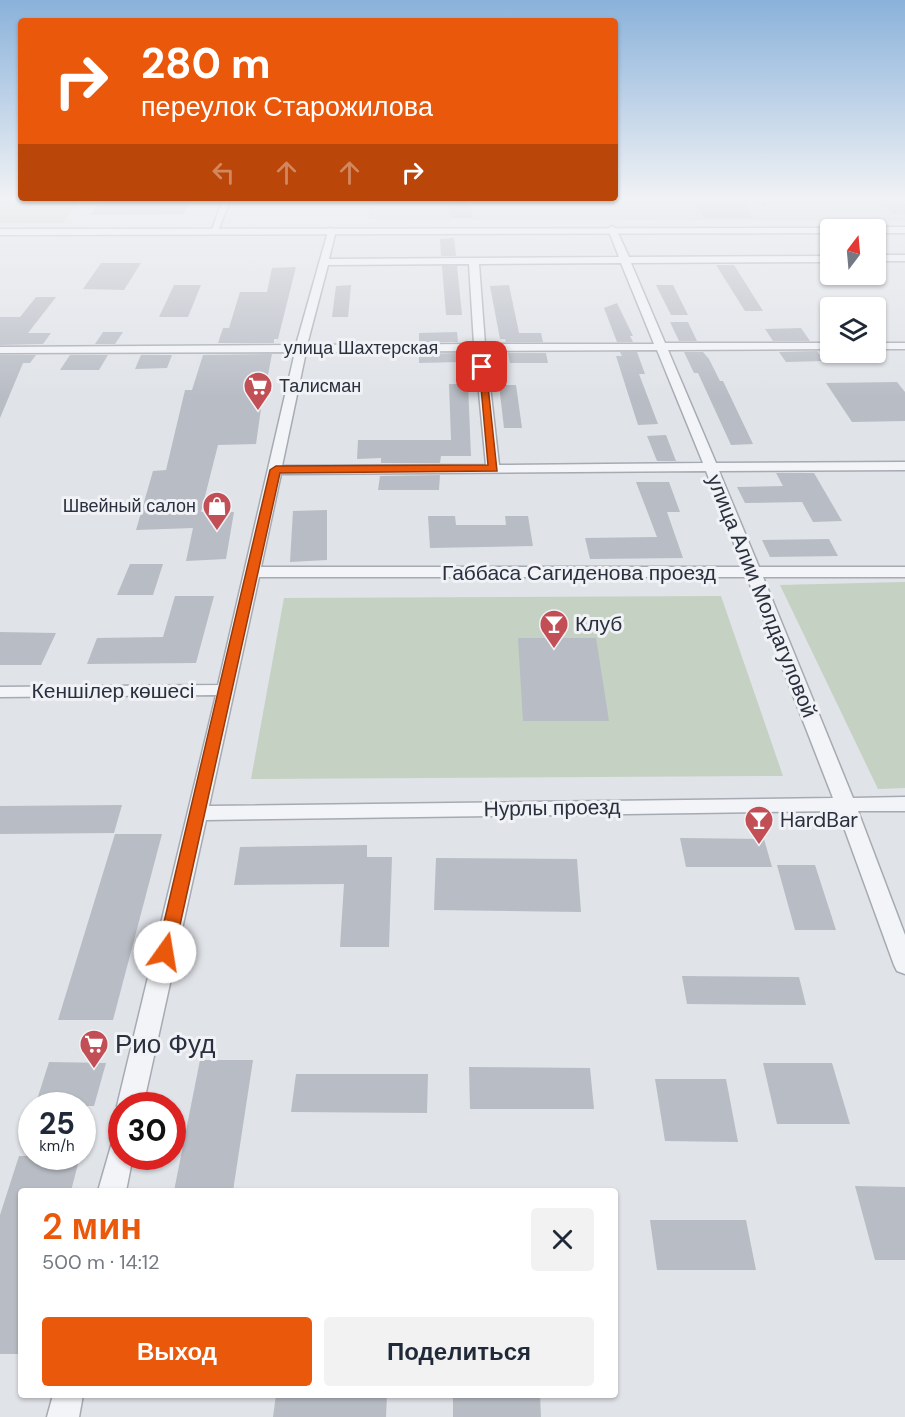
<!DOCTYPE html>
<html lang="ru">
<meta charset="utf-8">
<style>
body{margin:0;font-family:"DM Sans",sans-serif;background:#f2f2f3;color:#1f2937;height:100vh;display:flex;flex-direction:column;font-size:22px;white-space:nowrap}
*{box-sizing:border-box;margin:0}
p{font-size:20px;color:#747a83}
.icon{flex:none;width:33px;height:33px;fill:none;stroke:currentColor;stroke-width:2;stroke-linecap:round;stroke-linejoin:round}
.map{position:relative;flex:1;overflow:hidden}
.drawer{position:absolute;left:18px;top:1188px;width:600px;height:210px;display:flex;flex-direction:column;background:#fff;border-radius:6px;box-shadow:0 2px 4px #0004}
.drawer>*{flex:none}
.banner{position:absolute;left:18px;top:18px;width:600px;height:183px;border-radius:6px;box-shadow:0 2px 4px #0004;background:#ea580c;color:#fff;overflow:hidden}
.needle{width:39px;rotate:16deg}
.controls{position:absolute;left:820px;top:219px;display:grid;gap:12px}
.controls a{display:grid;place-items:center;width:66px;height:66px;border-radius:6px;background:#fff;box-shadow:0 2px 4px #0004;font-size:30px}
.speed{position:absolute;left:18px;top:1092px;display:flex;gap:12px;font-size:30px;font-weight:700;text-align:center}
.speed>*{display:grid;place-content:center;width:78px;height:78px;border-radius:50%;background:#fff;box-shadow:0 2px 4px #0004;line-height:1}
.speed small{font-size:15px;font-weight:400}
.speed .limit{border:9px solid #d22;background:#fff;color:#111}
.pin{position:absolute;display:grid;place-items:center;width:51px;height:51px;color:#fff;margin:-26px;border-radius:12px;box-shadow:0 3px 9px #0006}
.me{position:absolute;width:66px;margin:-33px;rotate:13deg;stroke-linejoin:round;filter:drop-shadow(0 0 4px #0008)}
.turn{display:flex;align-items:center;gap:21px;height:126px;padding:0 24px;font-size:27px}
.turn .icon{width:78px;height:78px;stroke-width:2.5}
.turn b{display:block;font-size:42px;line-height:51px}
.lanes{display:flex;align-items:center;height:57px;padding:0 24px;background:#0003;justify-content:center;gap:30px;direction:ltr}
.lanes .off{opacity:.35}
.round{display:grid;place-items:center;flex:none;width:63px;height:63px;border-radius:6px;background:#f2f2f3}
.overview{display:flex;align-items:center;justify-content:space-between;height:102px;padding:0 24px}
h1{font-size:36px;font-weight:600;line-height:45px;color:#ea580c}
.primary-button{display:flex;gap:12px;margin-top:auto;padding:12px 24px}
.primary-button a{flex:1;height:69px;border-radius:6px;background:#ea580c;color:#fff;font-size:24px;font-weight:600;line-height:69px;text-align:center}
.primary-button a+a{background:#f2f2f3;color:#1f2937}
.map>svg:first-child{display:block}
</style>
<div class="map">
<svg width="905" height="1417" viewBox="0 0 905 1417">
<rect width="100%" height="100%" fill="#e0e3e8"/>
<polygon fill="#cfd2da" points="370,198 905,198 905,221 368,219"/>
<g fill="#c5d1c2">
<polygon points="0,198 81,198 63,223 0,223"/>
<polygon points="905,582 905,788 878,789 780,585"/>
<polygon points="721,596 783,776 251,779 284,598"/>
</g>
<g fill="#b8bcc4">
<polygon points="102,198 192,198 183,214 91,215"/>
<polygon points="448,198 469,198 473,218 451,218"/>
<polygon points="692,198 741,198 753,218 704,218"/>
<polygon points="875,198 900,198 905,203 905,214 893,214"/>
<polygon points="454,238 456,256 441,256 440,239"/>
<polygon points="101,263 141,263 124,290 83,289"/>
<polygon points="716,265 734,265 763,311 745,311"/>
<polygon points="442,266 457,266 462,315 446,315"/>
<polygon points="296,267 278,339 274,339 274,343 218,343 223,328 229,328 240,292 267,292 272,268"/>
<polygon points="174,285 201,285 188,317 159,317"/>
<polygon points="351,285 348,317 332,317 336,286"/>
<polygon points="509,285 519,333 541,333 543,342 506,342 505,339 500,339 490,286"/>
<polygon points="656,285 673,285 688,315 671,315"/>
<polygon points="36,297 56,297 28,333 51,333 43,344 0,345 0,317 20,317"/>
<polygon points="617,303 633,336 630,336 633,342 617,342 604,308"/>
<polygon points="670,322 688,322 697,341 679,341"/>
<polygon points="801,328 810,341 773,341 765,329"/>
<polygon points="103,332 123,332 115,344 95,344"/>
<polygon points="457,332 458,342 419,342 419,333"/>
<polygon points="817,351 824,361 786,362 779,352"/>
<polygon points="620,352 637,352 645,374 639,374 658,424 638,425 616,356 622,356"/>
<polygon points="684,352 703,352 709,359 720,381 723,381 753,444 731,445 698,373 694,373"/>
<polygon points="459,353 460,362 419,363 419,354"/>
<polygon points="508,353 546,353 548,363 510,363"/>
<polygon points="272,354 267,380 265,380 256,444 218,445 201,512 234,512 226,559 186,561 193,528 136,530 153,471 166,470 185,390 192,390 203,355"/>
<polygon points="0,355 36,355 30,363 23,363 0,418"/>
<polygon points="70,355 108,355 99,370 60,370"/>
<polygon points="141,355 172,355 167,368 135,369"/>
<polygon points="897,382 905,392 905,421 852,422 826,383"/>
<polygon points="449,384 468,384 471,456 441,456 440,463 381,463 381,458 357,459 358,440 451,440"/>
<polygon points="499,385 516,385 522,428 504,428"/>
<polygon points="666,435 676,461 657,461 647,436"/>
<polygon points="776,473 814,473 842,521 813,522 802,502 745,503 737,487 783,486"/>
<polygon points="440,475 439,490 378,490 380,476"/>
<polygon points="636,482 669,482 680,512 667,512 683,558 590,559 585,538 657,537"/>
<polygon points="327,510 327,560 290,562 293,511"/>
<polygon points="428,516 455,516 456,525 506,525 505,516 528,516 533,546 430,548"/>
<polygon points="829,539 838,556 770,557 762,540"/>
<polygon points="130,564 163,564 153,595 117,595"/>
<polygon points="175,596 214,596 196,663 87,664 97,638 163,637"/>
<polygon points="0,632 56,633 41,665 0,665"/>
<polygon points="518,638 596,638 609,721 523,721"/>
<polygon points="122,805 114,833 0,834 0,806"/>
<polygon points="115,834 162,834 113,1020 58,1020"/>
<polygon points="680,838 764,839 772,867 686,867"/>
<polygon points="367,845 367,857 392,857 389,947 340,947 344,884 234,885 240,847"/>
<polygon points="436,858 577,859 581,912 434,910"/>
<polygon points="777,865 815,865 836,930 795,930"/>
<polygon points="682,976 799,977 806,1005 687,1004"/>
<polygon points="200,1060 253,1060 233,1191 174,1191"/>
<polygon points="49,1062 106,1063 94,1106 35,1106"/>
<polygon points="763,1063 832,1063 850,1124 777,1124"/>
<polygon points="469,1067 590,1068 594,1109 470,1109"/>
<polygon points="296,1074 428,1074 427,1113 291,1112"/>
<polygon points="655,1079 726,1079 738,1142 665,1141"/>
<polygon points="19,1156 80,1156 71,1191 21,1191 21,1354 0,1354 0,1215"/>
<polygon points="855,1186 905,1187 905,1260 875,1260"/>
<polygon points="650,1220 746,1220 756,1270 657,1270"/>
<polygon points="276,1395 387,1395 386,1417 273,1417"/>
<polygon points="453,1395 540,1395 541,1417 453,1417"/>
</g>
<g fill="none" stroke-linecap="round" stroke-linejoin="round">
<g stroke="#a6aab2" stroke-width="3">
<g id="minor">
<polygon points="223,198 231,198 218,231 211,233"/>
<path d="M612,226L616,229L629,257L831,256V262L631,263L665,343H831V349L668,350L716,463L905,462V470L719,471L759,567H905V577H763L853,798L905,797V811H858L905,935V974L897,971L894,965L838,811L206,820L143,1106H122L121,1114L117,1106L216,695L0,697V687L218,685L295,352L0,353V347L296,345L329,228L336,230L329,259L619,257L608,229ZM621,263L654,344H485L479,264ZM469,264L474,344L307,345L328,265ZM657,350L703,463L499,465L486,351ZM475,351L486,465L282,466L306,352ZM706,471L743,567H261L281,474ZM259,577H747L833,798L209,806Z"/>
<rect x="876" y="255" width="29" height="6"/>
<rect x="876" y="343" width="29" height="6"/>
<polygon points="122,1136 122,1156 133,1156 126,1191 98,1191 113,1139"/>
<polygon points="53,1395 83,1395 79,1417 47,1417"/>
</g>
</g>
<g stroke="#a6aab2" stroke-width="3">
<g id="tertiary">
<polygon points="876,227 905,227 905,233 876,233 876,230 871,230"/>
<polygon points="835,228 831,233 0,235 0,229"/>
</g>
</g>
<use href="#minor" fill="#f3f4f7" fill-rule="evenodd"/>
<use href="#tertiary" fill="#f3f4f7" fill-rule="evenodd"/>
<g stroke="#7b8190" stroke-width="4">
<polyline id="rail" points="762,198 765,203"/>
</g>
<use href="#rail" stroke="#f0f2f6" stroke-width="2" stroke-dasharray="8" stroke-linecap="butt"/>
</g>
<linearGradient id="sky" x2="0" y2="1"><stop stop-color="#8ab2da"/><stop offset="0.5" stop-color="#f1f2f5"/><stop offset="1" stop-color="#f1f2f5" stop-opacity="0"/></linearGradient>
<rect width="905" height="397" fill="url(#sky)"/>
<polygon fill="#ea580c" stroke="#983908" stroke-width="1.5" points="479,365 486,367 497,471 280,473 174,952 172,957 159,957 157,952 270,470 276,466 488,465"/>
<defs>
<g id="supermarket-pin" transform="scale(1.5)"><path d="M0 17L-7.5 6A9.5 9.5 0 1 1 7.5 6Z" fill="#c34f56" stroke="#f0f2f6"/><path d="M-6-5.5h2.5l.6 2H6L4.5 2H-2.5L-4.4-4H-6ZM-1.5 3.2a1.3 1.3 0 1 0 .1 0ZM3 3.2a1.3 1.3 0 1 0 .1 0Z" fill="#fff"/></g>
<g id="shop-pin" transform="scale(1.5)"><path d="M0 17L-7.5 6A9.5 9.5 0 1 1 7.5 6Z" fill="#c34f56" stroke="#f0f2f6"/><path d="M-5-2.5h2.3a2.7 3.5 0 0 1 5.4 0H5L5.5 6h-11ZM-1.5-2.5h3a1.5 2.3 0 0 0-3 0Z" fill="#fff"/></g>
<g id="bar-pin" transform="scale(1.5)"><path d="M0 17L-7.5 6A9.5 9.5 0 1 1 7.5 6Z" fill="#c34f56" stroke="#f0f2f6"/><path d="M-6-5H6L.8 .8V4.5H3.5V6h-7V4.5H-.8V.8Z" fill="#fff"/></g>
</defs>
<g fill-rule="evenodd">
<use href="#supermarket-pin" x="258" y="386"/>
<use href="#shop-pin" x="217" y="506"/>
<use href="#bar-pin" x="554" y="624"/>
<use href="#bar-pin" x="759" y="820"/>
<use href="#supermarket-pin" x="94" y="1044"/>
</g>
<g text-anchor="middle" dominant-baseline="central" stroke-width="6" stroke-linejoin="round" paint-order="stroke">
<g font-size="18" fill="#2a303e" stroke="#f0f2f6">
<text x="361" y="348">улица Шахтерская</text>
</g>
<g font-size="18" fill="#2a303e" stroke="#f0f2f6" text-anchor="start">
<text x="279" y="386">Талисман</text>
<text x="196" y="506" text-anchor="end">Швейный салон</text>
</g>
<g font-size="21" fill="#2a303e" stroke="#f0f2f6">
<text x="579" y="573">Габбаса Сагиденова проезд</text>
<text transform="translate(762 596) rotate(68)">улица Алии Молдагуловой</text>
<text x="113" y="691">Кеншілер көшесі</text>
<text transform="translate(552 808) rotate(-1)">Нурлы проезд</text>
</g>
<g font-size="21" fill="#2a303e" stroke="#f0f2f6" text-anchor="start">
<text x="575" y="624">Клуб</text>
<text x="780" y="820">HardBar</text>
</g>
<g font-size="26" fill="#2a303e" stroke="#f0f2f6" text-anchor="start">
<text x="115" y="1044">Рио Фуд</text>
</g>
</g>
</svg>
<div class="controls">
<a><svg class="needle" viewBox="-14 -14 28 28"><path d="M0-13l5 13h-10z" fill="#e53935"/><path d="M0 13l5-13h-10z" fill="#747a83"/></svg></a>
<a><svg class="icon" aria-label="layers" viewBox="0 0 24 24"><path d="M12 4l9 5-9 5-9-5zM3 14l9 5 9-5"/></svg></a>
</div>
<div class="speed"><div>25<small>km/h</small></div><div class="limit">30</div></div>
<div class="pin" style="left:482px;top:367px;background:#d93025"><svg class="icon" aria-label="arrive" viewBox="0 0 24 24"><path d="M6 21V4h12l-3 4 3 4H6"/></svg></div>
<svg class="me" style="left:165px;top:952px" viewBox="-20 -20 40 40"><circle r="19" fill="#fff"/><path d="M0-13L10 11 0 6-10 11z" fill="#ea580c"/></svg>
<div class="banner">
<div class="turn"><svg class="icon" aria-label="right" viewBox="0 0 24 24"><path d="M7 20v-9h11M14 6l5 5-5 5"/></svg><div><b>280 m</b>переулок Старожилова</div></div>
<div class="lanes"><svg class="icon off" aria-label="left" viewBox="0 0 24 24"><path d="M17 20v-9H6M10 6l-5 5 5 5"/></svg><svg class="icon off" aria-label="ahead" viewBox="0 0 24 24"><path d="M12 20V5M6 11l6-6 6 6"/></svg><svg class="icon off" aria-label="ahead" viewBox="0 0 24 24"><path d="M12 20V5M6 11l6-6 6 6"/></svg><svg class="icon" aria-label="right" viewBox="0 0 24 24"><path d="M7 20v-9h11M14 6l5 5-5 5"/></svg></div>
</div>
<section class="drawer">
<div class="overview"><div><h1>2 мин</h1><p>500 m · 14:12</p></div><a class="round"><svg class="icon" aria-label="close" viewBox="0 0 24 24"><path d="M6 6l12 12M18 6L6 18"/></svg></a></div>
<div class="primary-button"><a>Выход</a><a>Поделиться</a></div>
</section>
</div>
